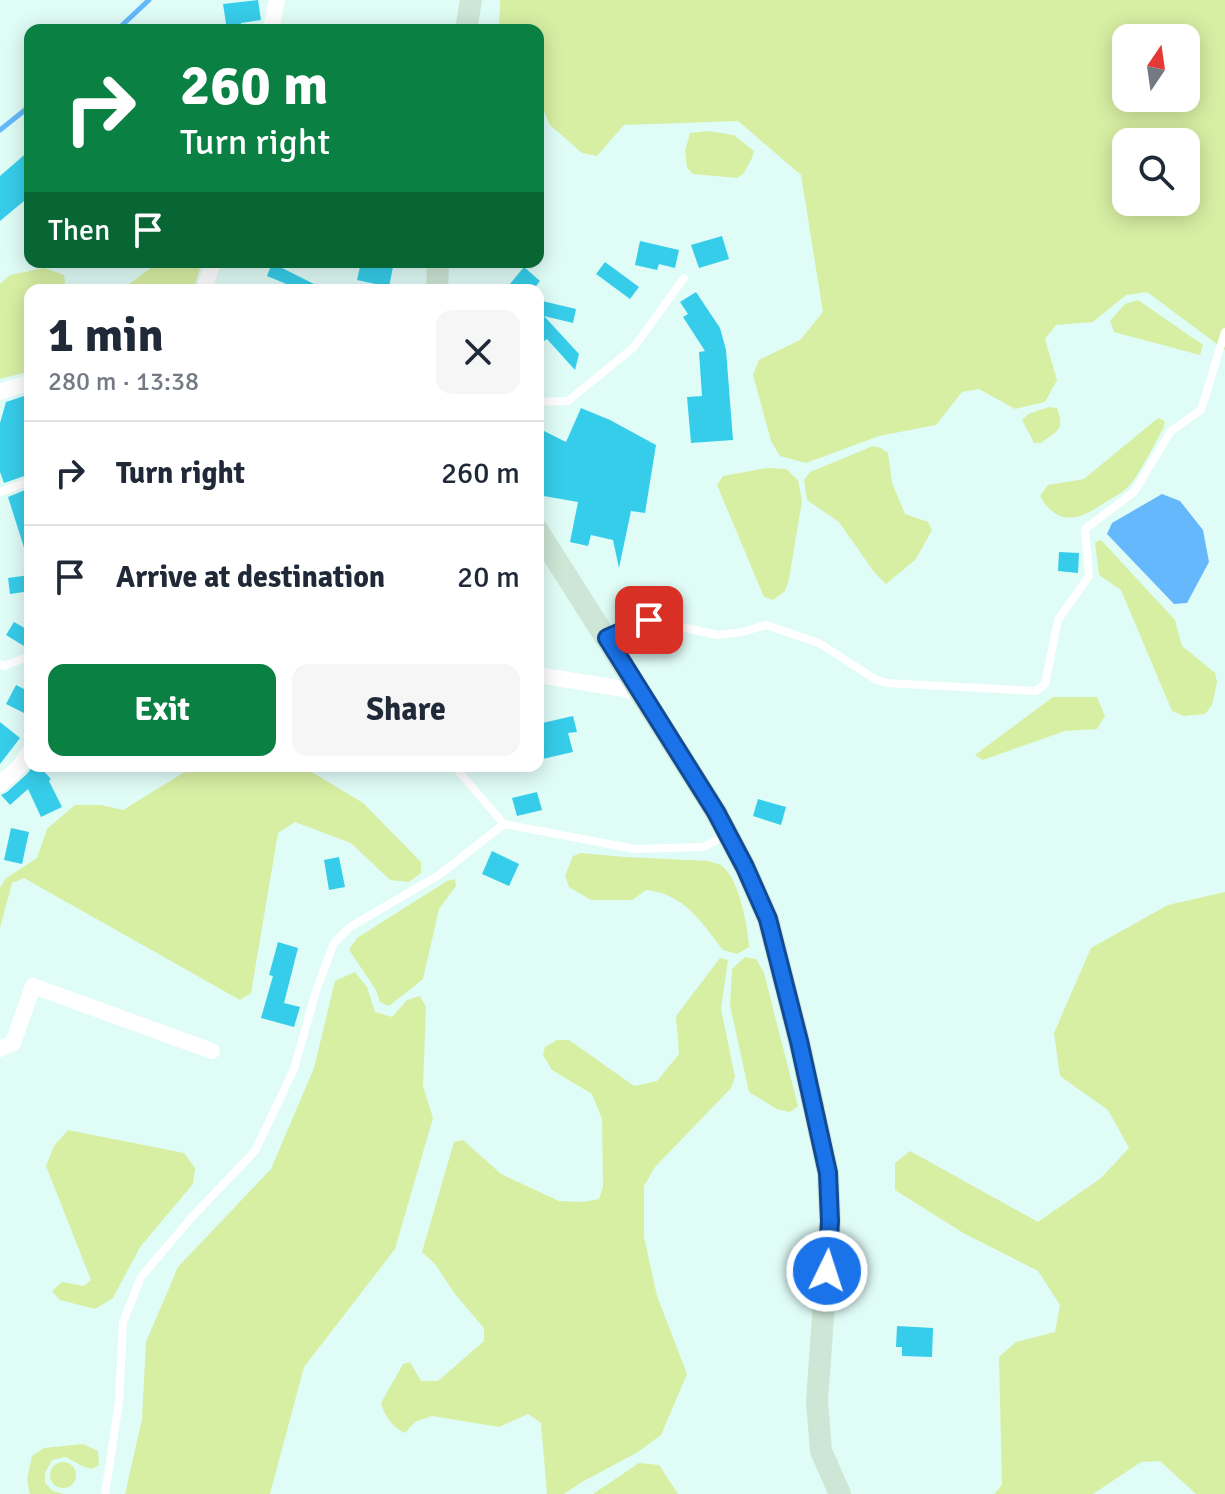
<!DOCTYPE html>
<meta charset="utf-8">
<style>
body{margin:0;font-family:Signika,sans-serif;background:#f6f6f7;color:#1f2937;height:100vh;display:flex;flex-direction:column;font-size:30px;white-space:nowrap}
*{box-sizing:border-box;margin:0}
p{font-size:26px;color:#747a83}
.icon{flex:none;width:44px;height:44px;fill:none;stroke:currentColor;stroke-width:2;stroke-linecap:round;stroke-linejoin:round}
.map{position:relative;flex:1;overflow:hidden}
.side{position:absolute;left:24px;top:284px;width:520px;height:488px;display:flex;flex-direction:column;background:#fff;border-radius:16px;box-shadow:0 4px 20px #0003}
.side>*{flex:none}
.top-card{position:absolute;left:24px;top:24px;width:520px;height:244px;border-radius:16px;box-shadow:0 4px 20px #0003;background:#0b8043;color:#fff;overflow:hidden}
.needle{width:52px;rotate:13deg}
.fabs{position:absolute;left:1112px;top:24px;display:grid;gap:16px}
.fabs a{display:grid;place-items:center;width:88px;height:88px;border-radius:16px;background:#fff;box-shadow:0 4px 20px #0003;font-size:40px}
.pin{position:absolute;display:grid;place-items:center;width:68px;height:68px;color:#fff;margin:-34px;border-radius:16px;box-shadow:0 4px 12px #0006}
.me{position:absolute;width:88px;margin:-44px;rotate:4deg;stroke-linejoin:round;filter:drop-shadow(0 0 6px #0008)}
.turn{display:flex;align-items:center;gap:28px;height:168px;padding:0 24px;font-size:36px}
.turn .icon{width:104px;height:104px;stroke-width:2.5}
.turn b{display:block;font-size:56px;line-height:68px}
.then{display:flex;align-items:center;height:76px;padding:0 24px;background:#0003;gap:16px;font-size:30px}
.round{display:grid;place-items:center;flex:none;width:84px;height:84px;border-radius:16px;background:#f6f6f7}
.overview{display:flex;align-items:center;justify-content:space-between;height:136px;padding:0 24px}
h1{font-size:48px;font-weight:800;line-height:60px}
.cta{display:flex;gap:16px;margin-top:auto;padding:16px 24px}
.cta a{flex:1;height:92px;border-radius:16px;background:#0b8043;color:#fff;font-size:32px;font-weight:800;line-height:92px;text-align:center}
.cta a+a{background:#f6f6f7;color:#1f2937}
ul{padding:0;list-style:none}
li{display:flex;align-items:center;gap:24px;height:104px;padding:0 24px;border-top:2px solid #e0e1e3}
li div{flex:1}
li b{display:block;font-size:30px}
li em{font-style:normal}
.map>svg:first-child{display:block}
</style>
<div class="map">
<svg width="1225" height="1494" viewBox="0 0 1225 1494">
<rect width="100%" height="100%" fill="#e0fcf7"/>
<g fill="#d7efa3" fill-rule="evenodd">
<path d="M500,0H1225V350L1147,292L1126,295L1093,322L1056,325L1045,339L1057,380L1045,402L1015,409L979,389L962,392L936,425L879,436L806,463L780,456L771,441L753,375L759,360L800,340L823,312L801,175L738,121L624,125L597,156L582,153L550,125L538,98V30H499ZM1126,38H1186V98H1126ZM1126,142H1186V202H1126Z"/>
<polygon points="707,131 734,135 754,151 752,158 744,173 737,178 693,174 687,168 685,151 690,133"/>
<polygon points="154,262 202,262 193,290 121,290 152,267"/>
<polygon points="44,268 64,275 66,290 30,290 30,371 0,379 0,284 10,275"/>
<polygon points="1138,300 1203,345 1200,355 1114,332 1110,321 1125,304"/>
<path d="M1049,407L1057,408C1065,430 1058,430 1041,443H1034L1022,420L1028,414Z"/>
<path d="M1158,418L1165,421L1163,429C1155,443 1138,477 1128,487C1122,493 1114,497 1107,501C1082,519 1059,529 1040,496L1048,485L1084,479Z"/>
<polygon points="873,446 881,448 888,453 892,483 905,514 928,522 932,530 916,559 886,584 874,572 839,522 807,500 804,480 810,472"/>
<polygon points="767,468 786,469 798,480 802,501 789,579 785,591 773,600 764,597 717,485 723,476"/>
<polygon points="1101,540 1175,620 1182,646 1215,673 1217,682 1212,705 1205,714 1184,716 1172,711 1121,590 1099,575 1095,542"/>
<polygon points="1053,697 1097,697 1105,716 1097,729 1065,731 983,760 975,755"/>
<polygon points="213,766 291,766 310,771 363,803 421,862 421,873 409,882 390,880 351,843 295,822 278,833 251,993 240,1000 24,878 12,883 0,928 0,888 5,879 37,858 47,829 75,805 101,805 123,810 183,773"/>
<path d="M581,853L625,857L709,861C713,863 718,863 722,866C739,878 748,928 749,947L737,954L723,950C701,922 685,894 646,890L632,900H591L569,887L565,876L573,856Z"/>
<polygon points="455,879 456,886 439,909 423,979 389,1006 380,1002 376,990 349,950 357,938 447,881"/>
<polygon points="1225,892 1225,1494 1196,1494 1160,1461 1141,1462 1093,1494 994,1494 1002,1485 999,1357 1016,1342 1055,1332 1060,1305 1038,1271 965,1234 895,1190 895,1163 910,1151 1038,1222 1101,1178 1129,1148 1108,1110 1060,1076 1054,1033 1091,948 1168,905"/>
<polygon points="745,957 756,959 764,973 798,1106 790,1112 777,1109 749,1092 730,1005 732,969"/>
<path d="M720,958L728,960L721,1009L735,1077L731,1088L655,1167L644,1186V1237L657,1296L687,1374L661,1435L638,1452L582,1482L564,1494H547L541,1423L528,1414L499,1427L432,1416L415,1422L405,1433C393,1428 384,1415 381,1403L403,1364L410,1362L421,1381H438L484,1341V1328L455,1294L435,1264L422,1252L454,1142L463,1140L501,1174L559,1201L583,1202L599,1199L603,1187L602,1119L592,1094L552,1070L543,1055L545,1047L557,1040H569L634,1086L657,1081L679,1054L676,1016Z"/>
<polygon points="355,972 367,987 375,1012 392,1017 407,1000 420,996 426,1007 423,1086 433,1118 395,1249 304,1367 270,1494 125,1494 142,1419 146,1342 178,1267 271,1169 314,1068 335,981"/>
<polygon points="68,1130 184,1153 195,1168 193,1184 140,1247 113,1298 95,1309 60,1300 52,1291 62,1282 84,1286 91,1280 46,1166 54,1146"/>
<polygon points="83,1444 98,1451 99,1465 92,1469 82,1466 66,1457 52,1460 45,1473 45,1483 53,1491 64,1494 30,1494 27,1480 32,1456 44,1448"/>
<circle cx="63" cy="1475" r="13"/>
<polygon points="639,1463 659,1465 678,1494 593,1494"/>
</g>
<polygon fill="#65b8fb" points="1162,494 1180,501 1203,530 1209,562 1187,603 1174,604 1107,534 1112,523"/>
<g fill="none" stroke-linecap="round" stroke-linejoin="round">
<g stroke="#65b8fb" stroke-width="5">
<polyline points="117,30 149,0"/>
<polyline points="0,130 30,106"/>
</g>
</g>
<g fill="#36cdea">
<polygon points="258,0 261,20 241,23 242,30 227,30 223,4"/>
<polygon points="30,150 30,196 0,221 0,176"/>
<polygon points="722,236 729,259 699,268 691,245"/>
<polygon points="640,241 679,250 675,268 659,264 657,270 635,265"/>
<polygon points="361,262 394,262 389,287 357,280"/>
<polygon points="605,262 639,287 630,299 596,274"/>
<polygon points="272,263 316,285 314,290 301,290 267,276"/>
<polygon points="524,267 540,281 533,290 505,290"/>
<polygon points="696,292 720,328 726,350 733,440 691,443 687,397 702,396 699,352 705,351 683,317 688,314 680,302"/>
<polygon points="538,300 576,309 573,323 544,316 579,354 575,370 547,339 538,345"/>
<polygon points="30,394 30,474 4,483 0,472 0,423 6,402"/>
<polygon points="581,408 610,420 656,445 645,513 631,511 619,568 613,540 591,535 588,546 570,542 578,502 538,495 538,428 566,442"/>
<polygon points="30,488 30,557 27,557 8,497"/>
<polygon points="1059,552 1079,553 1078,573 1058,571"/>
<polygon points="30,575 30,591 10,594 8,578"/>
<polygon points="14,622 30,631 30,637 24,646 6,635"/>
<polygon points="16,685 30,692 30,716 6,704"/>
<polygon points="573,716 577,732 568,733 573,752 538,760 538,724"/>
<polygon points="0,722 20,738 0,764"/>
<polygon points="33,766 39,766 51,779 49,781 62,807 41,817 28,789 10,805 1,795 7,792 27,774"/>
<polygon points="537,792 542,810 517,816 512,798"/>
<polygon points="758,799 786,807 781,825 753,816"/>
<polygon points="11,828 29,832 22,864 4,860"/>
<polygon points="492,851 519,864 509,886 482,874"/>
<polygon points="339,857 345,887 329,890 324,860"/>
<polygon points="278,942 298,948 284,1003 300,1007 294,1027 261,1018 273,976 269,975"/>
<polygon points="897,1326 933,1328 932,1357 902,1356 902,1347 896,1347"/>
</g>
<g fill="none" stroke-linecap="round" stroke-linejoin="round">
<g stroke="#fff" stroke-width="8">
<polyline points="538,402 568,401 634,347 684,278"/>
<polyline points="0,492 30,481"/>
<polyline points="610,637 649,620 718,635 742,632 766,625 819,643 875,679 886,683 1036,691 1045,684 1058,620 1089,576 1085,529 1134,492 1171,431 1201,410 1225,332"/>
<polyline points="0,664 4,666 30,656"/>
<polyline points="454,766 504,824"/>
<polyline points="105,1494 119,1402 123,1322 141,1277 192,1217 255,1151 294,1069 316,991 334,943 350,927 439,875 504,824 635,849 703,847 727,835"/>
</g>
<g stroke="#fff" stroke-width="16">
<polyline points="271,30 277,0"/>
<polyline points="204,290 213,262"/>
<polyline points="0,392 30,382"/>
<polyline points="538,675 642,692"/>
<polyline points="0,784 20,766 30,751"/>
<polyline points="0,1049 13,1043 33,986 212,1051"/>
</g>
<g stroke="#cde6d5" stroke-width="22">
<polyline points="466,30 471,0"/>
<polyline points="437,290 438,262"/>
<polyline points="538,531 716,812 745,867 768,919 799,1041 828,1173 830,1221 817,1401 821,1451 840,1494"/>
</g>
</g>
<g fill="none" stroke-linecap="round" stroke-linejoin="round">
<g stroke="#114b97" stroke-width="20">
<polyline id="route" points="649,620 607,638 716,812 745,867 768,919 799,1041 828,1173 830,1221 827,1271"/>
</g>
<use href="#route" stroke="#1a73e8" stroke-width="14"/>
</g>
</svg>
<div class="fabs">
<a><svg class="needle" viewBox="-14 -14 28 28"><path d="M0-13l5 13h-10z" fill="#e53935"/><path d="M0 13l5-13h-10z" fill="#747a83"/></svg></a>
<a><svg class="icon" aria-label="search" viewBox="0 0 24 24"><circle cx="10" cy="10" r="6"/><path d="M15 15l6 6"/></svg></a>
</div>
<div class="pin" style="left:649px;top:620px;background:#d93025"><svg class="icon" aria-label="arrive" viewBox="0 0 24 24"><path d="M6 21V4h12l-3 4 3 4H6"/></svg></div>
<svg class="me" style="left:827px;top:1271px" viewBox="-20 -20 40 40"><circle r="17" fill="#1a73e8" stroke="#fff" stroke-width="3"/><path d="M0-11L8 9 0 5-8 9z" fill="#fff"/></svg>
<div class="top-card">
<div class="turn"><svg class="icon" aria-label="right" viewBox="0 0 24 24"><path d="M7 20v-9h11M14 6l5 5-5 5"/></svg><div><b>260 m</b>Turn right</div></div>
<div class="then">Then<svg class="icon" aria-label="arrive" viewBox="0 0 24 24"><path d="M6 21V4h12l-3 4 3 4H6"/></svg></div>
</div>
<section class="side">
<div class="overview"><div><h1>1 min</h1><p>280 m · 13:38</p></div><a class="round"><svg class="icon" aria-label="close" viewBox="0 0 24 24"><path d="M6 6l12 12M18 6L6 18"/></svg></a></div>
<ul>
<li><svg class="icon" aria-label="right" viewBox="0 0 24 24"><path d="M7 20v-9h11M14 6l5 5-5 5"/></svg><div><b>Turn right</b></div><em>260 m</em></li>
<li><svg class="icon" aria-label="arrive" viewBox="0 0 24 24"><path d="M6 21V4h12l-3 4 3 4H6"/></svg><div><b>Arrive at destination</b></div><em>20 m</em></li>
</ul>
<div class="cta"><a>Exit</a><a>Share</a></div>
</section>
</div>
